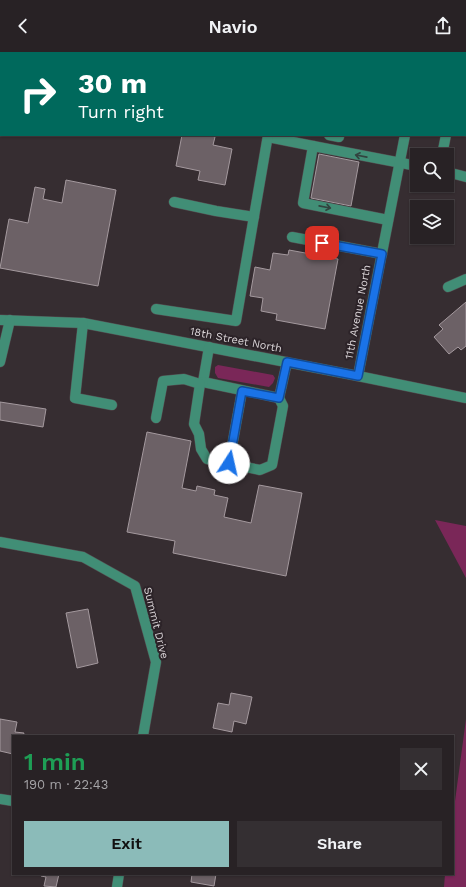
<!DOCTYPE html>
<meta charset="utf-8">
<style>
body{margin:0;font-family:"Work Sans",sans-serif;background:#342f32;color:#f1f3f6;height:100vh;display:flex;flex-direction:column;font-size:15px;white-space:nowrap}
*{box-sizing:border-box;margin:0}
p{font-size:13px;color:#a5a4a7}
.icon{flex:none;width:22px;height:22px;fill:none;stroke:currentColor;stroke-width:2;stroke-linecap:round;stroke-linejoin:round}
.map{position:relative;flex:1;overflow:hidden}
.details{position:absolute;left:12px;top:683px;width:442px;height:140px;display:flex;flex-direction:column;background:#282225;border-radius:0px;box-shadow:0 1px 3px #0004,0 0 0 1px #443f42}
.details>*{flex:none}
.guide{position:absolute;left:0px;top:0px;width:466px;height:84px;box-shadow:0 1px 3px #0004,0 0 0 1px #443f42;background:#00695c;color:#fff;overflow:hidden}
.buttons{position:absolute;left:410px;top:96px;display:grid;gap:8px}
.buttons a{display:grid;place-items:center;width:44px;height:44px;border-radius:0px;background:#282225;box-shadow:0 1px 3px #0004,0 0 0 1px #443f42;font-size:20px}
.pin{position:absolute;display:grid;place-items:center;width:34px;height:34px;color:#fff;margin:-17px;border-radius:8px;box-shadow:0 2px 6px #0006}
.me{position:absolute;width:44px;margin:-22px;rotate:10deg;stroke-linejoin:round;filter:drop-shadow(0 0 3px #0008)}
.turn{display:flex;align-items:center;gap:14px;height:84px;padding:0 12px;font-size:18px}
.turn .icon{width:52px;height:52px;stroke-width:2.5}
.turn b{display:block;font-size:28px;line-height:34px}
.round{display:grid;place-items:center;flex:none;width:42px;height:42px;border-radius:0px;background:#342f32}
.overview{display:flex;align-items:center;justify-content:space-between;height:68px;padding:0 12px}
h1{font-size:24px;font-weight:600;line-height:30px;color:#1e9e55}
.cta{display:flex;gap:8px;margin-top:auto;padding:8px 12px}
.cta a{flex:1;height:46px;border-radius:0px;background:#8bbbb9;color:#111;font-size:16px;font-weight:600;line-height:46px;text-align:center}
.cta a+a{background:#342f32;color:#f1f3f6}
header{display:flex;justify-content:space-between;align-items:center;height:52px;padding:0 12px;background:#282225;font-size:18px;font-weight:600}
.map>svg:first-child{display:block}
</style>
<header><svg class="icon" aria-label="back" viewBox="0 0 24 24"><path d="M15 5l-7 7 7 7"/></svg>Navio<svg class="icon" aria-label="share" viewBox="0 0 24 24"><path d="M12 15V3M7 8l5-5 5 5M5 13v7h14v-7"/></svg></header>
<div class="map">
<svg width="466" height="835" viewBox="0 0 466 835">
<rect width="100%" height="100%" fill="#362d31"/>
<g fill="#7a2758">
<polygon points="218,313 273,323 275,326 273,331 269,335 218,326 215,321 215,315"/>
<polygon points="435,468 466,474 466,526"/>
<polygon points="466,667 466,835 444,835 445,822 453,822 453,764"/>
</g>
<g fill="#6c6166" stroke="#a4999e">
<polygon points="0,0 80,0 80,1 1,1 1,21 0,20"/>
<rect x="217" y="0" width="35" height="1"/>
<polygon points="182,83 207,83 215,85 213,93 232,97 225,133 198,128 200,119 176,114"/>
<polygon points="319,102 359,110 351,154 311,146"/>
<polygon points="66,128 116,138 98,234 0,216 9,167 28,171 35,135 45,137 43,147 62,151"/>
<polygon points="289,198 338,207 325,277 276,268 277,262 261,259 263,246 250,244 255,215 270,218 273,201 288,203"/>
<polygon points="466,250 466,294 461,298 458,295 449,302 434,285 443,277 439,273"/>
<polygon points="0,350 46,357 43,375 0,368"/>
<polygon points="147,380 191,389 182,436 196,439 197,434 215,438 214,443 228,446 224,465 251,471 259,433 302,441 286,524 173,501 175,489 127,480"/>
<polygon points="88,557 98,611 77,616 66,561"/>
<polygon points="231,641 252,645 246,672 234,669 232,680 213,676 218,651 229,653"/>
<polygon points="0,667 17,670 15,680 24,681 23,684 13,684 13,702 0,699"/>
<polygon points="41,822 59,822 56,835 44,834 46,825 41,824"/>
<polygon points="192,822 216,822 214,834 191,830"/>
</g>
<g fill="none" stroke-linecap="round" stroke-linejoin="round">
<g stroke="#544b4f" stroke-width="11">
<g id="minor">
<polyline points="415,0 420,1"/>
<polyline points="198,1 198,0"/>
<polyline points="282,1 283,0"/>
<polyline points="465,10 466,10"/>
<polyline points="465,62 466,62"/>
<polyline points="329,83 339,85 339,83"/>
<polyline points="268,85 313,94"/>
<polyline points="442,103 446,83"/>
<polyline points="447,120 466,125"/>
<polyline points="174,150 216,159 254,165"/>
<polyline points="388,168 303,151 313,94 417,114"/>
<polyline points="292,185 382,202"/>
<polyline points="448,235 466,227"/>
<polyline points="156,257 236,269 268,83"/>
<polyline points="0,268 83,271 358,324 466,346"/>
<polyline points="83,271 75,346 112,353"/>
<polyline points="209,295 203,330 279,346 287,310"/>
<polyline points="0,310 10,268"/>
<polyline points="358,324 405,83"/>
<polyline points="203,330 200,332 194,372 199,382 201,397 207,407 260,418 272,413 283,354 279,346"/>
<polyline points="156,366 163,329 184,327 200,332"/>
<polyline points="229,411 242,339"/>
<polyline points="0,490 83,505 135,534 156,610 143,684"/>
<polyline points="0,747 13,749"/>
<polyline points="117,835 119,822"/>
</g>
</g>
<use href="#minor" stroke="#418e76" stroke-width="10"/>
</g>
<defs><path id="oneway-shaft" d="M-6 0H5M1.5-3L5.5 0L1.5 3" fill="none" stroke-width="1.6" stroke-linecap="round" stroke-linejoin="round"/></defs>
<g stroke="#32433f">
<use href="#oneway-shaft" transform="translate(361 104) rotate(-169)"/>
<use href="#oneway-shaft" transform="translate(325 155) rotate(11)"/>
</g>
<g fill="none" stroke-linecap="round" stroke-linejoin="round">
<g stroke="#114b97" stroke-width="10">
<polyline id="route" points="229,411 242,339 279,346 287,310 358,324 382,202 322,191"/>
</g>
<use href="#route" stroke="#1a73e8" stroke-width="7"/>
</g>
<g text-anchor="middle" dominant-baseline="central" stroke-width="4" stroke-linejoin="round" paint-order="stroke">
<g font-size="11" fill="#dbd5d8" stroke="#2c2328">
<text transform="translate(358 260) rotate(-79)">11th Avenue North</text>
<text transform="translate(236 288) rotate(11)">18th Street North</text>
<text transform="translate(156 571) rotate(76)">Summit Drive</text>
</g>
</g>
</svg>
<div class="buttons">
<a><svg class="icon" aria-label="search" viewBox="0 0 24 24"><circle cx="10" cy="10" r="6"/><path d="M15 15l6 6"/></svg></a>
<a><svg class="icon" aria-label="layers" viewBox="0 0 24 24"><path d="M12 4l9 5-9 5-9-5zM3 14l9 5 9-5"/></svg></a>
</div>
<div class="pin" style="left:322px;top:191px;background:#d93025"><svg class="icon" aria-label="arrive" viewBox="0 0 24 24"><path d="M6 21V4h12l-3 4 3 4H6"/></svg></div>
<svg class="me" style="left:229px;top:411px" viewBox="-20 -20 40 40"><circle r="19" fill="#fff"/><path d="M0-13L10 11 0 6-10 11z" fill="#1a73e8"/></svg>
<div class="guide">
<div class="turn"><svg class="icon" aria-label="right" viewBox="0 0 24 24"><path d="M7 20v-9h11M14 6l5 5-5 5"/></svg><div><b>30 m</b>Turn right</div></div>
</div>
<section class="details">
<div class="overview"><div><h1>1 min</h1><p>190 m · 22:43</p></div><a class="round"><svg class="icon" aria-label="close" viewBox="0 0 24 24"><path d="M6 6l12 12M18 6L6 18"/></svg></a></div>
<div class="cta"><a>Exit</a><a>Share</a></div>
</section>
</div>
